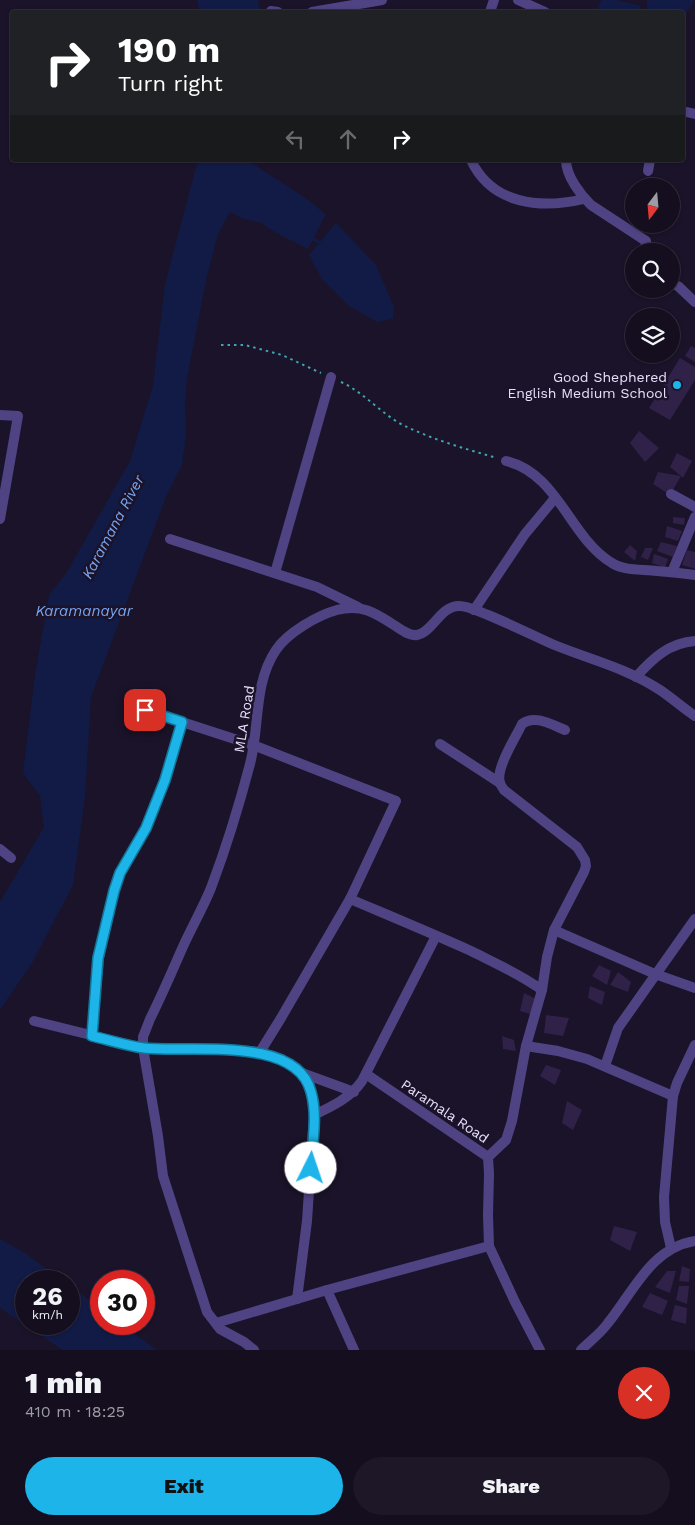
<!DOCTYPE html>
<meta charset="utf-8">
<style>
body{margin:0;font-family:"Work Sans",sans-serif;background:#1d1728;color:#f1f3f6;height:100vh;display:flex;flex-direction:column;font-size:19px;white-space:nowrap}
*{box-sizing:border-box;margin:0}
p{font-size:16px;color:#9d9ca4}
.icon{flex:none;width:28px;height:28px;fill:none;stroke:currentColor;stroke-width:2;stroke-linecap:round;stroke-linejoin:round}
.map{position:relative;height:1350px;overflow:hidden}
.side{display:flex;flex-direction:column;background:#140e1f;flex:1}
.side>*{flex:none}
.banner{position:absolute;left:10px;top:10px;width:675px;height:152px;border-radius:5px;box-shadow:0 1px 4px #0004,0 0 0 1px #332e3d;background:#202124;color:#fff;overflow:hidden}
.needle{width:32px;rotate:196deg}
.tools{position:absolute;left:625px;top:178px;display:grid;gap:10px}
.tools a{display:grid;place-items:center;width:55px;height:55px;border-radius:50%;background:#140e1f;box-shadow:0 1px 4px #0004,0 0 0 1px #332e3d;font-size:25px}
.speed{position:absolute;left:15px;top:1270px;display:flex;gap:10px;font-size:25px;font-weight:700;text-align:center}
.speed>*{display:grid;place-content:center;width:65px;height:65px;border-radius:50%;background:#140e1f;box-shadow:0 1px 4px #0004,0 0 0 1px #332e3d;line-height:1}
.speed small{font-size:12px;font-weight:400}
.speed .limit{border:8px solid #d22;background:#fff;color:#111}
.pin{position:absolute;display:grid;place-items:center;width:42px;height:42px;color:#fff;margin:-21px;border-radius:10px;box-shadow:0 2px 8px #0006}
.me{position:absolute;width:55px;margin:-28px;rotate:4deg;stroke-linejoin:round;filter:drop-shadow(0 0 4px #0008)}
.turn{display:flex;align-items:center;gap:18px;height:105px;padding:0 25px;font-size:22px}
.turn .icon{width:65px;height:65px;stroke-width:2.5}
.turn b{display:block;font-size:35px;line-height:42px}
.lanes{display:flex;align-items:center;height:48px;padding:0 25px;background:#0003;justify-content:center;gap:25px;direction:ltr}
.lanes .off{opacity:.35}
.round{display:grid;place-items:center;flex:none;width:52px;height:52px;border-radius:26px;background:#1d1728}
.headline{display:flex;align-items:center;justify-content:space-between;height:85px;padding:0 25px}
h1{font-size:30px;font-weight:800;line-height:38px}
.cta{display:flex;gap:10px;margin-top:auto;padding:10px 25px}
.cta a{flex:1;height:58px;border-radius:30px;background:#1db4e9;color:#111;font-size:20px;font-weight:800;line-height:58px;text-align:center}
.cta a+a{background:#1d1728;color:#f1f3f6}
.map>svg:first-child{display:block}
</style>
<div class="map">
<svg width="695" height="1350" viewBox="0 0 695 1350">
<rect width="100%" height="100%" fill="#1b1329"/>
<g fill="#111b45">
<polygon points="197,0 258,0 260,12 200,12"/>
<polygon points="601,0 618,0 641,6 638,12 597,12"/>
<polygon points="647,0 694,0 683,20 682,12 647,12"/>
<polygon points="198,160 251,160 250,162 307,199 326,214 308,249 276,233 261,223 244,219 230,212 218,234 207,276 187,378 185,403 186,433 182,465 166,497 91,697 85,797 73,885 32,963 0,1010 0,902 44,827 40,796 23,773 35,675 49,595 67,572 130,461 153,385 165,284"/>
<polygon points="336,223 376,265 394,307 393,319 377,322 349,306 322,279 309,255"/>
<polygon points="0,1239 25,1253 63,1281 26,1281 26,1324 69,1324 69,1285 101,1309 101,1324 121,1324 157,1350 63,1350 0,1308"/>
</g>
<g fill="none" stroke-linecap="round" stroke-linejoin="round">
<polyline stroke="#111b45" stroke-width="3" points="310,237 322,244"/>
</g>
<g fill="#2f2148">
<polygon points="691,346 695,348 695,362 685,356"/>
<polygon points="680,358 695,367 695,380 670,420 649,408"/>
<polygon points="639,431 659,448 645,462 630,443"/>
<polygon points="677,453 692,461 683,478 681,476 670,495 653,484 658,472 681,476 670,467"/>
<polygon points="673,517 685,518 684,525 673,523"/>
<polygon points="667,526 682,531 678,541 665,537"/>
<polygon points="661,542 677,546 673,557 657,551"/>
<polygon points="630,545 637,551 635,561 624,552"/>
<polygon points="645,548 653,548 648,560 641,557"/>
<polygon points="687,550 695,552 695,569 682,565"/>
<polygon points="654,554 668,559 665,568 652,563"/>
<polygon points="599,965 611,971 607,985 592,976"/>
<polygon points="618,972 631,982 628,992 610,985"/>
<polygon points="590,986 605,992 602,1005 588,998"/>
<polygon points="524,993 536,999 533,1015 520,1011"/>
<polygon points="546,1015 569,1018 563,1036 544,1033"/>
<polygon points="502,1036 514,1040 516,1051 503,1049"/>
<polygon points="546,1065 561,1070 555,1085 540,1076"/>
<polygon points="567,1101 582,1110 573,1130 562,1123"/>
<polygon points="614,1226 637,1232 630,1251 610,1240"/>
<polygon points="682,1266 690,1269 689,1282 679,1281"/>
<polygon points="667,1271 676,1271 670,1293 655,1287"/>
<polygon points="679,1286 689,1286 687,1304 676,1300"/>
<polygon points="650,1293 668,1301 662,1315 642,1307"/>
<polygon points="675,1305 687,1308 686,1324 671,1320"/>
</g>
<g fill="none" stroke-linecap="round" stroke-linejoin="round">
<g stroke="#3da6b1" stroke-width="2" stroke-dasharray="2.5 4" stroke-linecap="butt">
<polyline points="221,345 245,345 282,355 321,373"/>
<path d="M341,382C365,393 382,415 405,426C434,440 466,449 497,458"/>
</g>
<g stroke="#504383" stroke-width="10">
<polyline points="518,0 545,12"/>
<polyline points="271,11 278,12"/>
<polyline points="312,12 382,0"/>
<polyline points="490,12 494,0"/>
<polyline points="682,111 695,114"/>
<path d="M471,160C492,205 541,209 584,199"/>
<path d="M566,160C566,176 580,194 591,205L646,241L645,251"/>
<polyline points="648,171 650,160"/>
<polyline points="671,283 678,286 695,302"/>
<polyline points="0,415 18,416 0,519"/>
<path d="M506,461C559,474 569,537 612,563C624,571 642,569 657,571C670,572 682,573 695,575"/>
<polyline points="671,494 695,507"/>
<polyline points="170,539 317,587 358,607"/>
<polyline points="672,572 695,517"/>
<polyline points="275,573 331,377"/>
<polyline points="474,610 525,534 555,498"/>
<path d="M636,677C653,658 669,643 695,641"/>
<polyline points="145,710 253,745 396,801 350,899 281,1018 260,1052"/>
<polyline points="440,744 500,783"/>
<polyline points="0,849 11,858"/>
<path d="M350,899C390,916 431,933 471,951C495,963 520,974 542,990"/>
<polyline points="554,930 655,974 695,988"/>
<polyline points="34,1021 143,1048 240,1050 260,1052 282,1059 302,1073 311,1091 314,1115 307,1221 297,1299"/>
<polyline points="92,1036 99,958 114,891 120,873 146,828 165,780 182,722"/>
<polyline points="526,1046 558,1051 587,1059 673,1096"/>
<polyline points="605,1066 618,1028 695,919"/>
<polyline points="302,1073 354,1092"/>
<polyline points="366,1074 488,1157 489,1174 488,1215 489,1246 515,1302 540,1350"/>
<path d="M314,1115C333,1106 350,1098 362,1081L436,936"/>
<path d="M488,1157L506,1140L512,1121L526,1046L542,990L547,957L554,930L584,872L586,866L585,860L577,847L504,790C503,788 501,786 500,783C495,769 516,737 522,724C535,714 552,725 565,730"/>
<polyline points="671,1248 665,1222 664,1197 673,1096 677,1083 695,1045"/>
<polyline points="327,1290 354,1350"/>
<polyline points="216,1323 327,1290 489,1246"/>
<path d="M254,1350L244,1342L220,1329L207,1312L163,1176L158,1136L143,1048V1037L150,1019C161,997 171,974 181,951C190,930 202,910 211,888C226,848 239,806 250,764C260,727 253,684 276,650C287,633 318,615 337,610C362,603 377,614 397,627C403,631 410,636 417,635C433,632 440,606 459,606C469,606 479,612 488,615C510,624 530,634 552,644C588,659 627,668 660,690C672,698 683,708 695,716"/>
<path d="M581,1350C590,1341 601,1333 608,1323C634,1291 651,1248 695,1241"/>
</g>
</g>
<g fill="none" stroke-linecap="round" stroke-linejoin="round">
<g stroke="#137597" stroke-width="12">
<path id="route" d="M145,710L182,722L165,780L146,828L120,873L114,891L98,958L92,1036C109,1040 127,1046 144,1048C188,1053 297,1035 311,1092C318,1116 312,1143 311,1168"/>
</g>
<use href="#route" stroke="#1db4e9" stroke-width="9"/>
</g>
<circle fill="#1db4e9" stroke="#1b1329" stroke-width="2" cx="677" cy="385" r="5"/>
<g text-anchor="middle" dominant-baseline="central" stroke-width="5" stroke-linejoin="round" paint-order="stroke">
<g font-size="14" fill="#e7dffc" stroke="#1b1329" text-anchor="end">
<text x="667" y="377">Good Shephered<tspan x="667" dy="16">English Medium School</tspan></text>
</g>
<g font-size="14" fill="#e7dffc" stroke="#1b1329">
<text transform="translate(244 719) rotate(-81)">MLA Road</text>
<text transform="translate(445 1111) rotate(34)">Paramala Road</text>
</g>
<g font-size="15" font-style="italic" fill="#77a5f2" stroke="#1b1329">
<text transform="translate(113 527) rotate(-62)">Karamana River</text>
<text x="84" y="611">Karamanayar</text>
</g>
</g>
</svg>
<div class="tools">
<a><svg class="needle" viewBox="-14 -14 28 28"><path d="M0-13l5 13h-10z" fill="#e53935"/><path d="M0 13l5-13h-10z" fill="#9d9ca4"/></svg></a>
<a><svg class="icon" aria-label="search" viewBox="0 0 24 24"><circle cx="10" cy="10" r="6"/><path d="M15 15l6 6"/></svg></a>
<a><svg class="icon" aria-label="layers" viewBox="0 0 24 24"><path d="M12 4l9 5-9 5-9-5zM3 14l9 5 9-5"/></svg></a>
</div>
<div class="speed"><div>26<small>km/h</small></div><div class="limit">30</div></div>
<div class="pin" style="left:145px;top:710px;background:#d93025"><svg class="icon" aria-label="arrive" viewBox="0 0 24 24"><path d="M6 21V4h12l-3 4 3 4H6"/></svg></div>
<svg class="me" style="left:311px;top:1168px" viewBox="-20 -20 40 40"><circle r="19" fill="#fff"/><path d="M0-13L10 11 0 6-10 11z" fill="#1db4e9"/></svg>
<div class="banner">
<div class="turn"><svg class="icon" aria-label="right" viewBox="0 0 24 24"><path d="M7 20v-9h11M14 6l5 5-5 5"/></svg><div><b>190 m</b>Turn right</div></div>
<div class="lanes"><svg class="icon off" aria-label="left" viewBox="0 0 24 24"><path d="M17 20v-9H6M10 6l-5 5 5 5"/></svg><svg class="icon off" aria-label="ahead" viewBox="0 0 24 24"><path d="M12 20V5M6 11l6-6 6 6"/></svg><svg class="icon" aria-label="right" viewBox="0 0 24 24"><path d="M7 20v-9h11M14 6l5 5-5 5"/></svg></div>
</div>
</div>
<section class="side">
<div class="headline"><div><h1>1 min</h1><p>410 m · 18:25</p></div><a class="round" style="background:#d93025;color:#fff"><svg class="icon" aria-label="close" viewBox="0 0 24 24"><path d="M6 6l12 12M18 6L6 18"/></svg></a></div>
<div class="cta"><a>Exit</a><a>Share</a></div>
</section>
